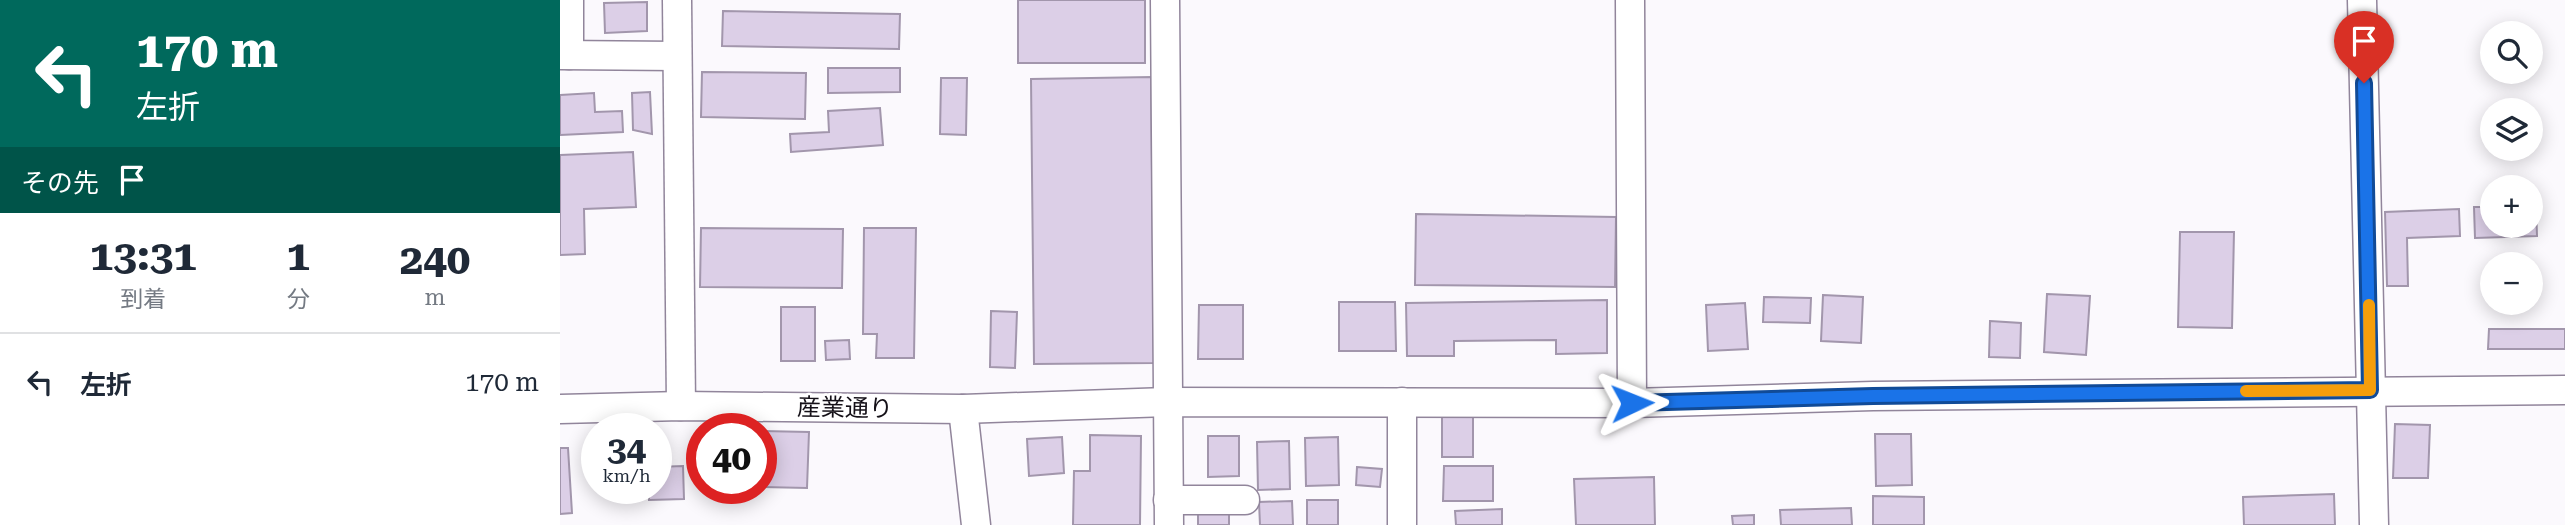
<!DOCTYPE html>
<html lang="ja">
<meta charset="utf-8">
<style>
body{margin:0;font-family:"Roboto Serif","Noto Sans JP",serif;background:#f2f2f3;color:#1f2937;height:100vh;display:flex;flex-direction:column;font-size:26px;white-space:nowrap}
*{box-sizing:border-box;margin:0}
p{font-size:23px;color:#747a83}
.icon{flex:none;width:38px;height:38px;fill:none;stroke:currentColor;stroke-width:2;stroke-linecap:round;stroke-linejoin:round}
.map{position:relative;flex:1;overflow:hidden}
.details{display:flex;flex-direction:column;background:#fff;width:560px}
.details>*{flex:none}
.top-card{background:#00695c;color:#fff;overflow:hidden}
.buttons{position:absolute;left:1920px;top:21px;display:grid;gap:14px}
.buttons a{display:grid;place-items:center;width:63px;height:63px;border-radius:50%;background:#fff;box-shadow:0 4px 18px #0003;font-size:35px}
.speed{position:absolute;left:21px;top:413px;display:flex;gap:14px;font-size:35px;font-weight:700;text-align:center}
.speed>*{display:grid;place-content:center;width:91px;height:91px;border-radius:50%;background:#fff;box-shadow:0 4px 18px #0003;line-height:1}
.speed small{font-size:18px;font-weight:400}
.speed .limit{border:10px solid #d22;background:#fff;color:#111}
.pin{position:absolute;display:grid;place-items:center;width:60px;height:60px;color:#fff;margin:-72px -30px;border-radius:50% 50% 50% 0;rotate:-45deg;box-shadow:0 0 7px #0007}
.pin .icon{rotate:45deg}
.me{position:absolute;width:77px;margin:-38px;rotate:88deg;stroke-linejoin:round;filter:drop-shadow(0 0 5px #0008)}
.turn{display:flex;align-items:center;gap:24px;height:147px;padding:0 21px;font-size:32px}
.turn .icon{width:91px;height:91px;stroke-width:2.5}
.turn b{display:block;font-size:49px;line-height:60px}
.then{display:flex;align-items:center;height:66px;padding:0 21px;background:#0003;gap:14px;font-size:26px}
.eta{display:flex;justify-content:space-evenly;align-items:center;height:119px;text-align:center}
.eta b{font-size:42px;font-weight:700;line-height:49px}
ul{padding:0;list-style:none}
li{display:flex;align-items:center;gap:21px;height:98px;padding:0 21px;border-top:2px solid #e0e1e3}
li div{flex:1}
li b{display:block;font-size:26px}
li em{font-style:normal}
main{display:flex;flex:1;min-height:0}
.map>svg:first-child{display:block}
</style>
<main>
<section class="details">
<div class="top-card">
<div class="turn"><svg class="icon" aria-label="left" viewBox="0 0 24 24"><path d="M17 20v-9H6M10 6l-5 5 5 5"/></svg><div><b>170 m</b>左折</div></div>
<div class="then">その先<svg class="icon" aria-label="arrive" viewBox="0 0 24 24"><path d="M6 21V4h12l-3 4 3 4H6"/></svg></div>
</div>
<div class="eta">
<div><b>13:31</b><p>到着</p></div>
<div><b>1</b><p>分</p></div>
<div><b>240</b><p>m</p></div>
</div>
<ul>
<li><svg class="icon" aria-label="left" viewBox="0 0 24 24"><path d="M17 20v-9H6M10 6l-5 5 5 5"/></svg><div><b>左折</b></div><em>170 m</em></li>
</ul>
</section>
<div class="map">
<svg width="2005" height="525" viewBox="0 0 2005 525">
<rect width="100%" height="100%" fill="#fbf9fd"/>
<g fill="#dccfe7" stroke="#a296ac" stroke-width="2">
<rect x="458" y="0" width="127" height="63"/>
<polygon points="87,2 87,31 45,33 44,3"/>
<polygon points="163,11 340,14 339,49 162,46"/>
<polygon points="268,68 340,68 340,92 268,93"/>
<polygon points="142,72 246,73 245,119 141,117"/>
<polygon points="591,77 594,363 474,364 471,79"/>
<polygon points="381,78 407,78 406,135 380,134"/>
<polygon points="90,92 92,134 73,130 72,93"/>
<polygon points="34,93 35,112 62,111 63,132 0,135 0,95"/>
<polygon points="320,108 323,145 231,152 230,134 269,132 268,111"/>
<polygon points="73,152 76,207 24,209 25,254 0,255 0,155"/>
<polygon points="1976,205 1977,236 1915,238 1914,207 1932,207 1932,226 1970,226 1970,206"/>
<polygon points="1899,209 1900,236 1847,238 1848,286 1827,286 1825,212"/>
<polygon points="856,214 1056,217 1055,287 855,285"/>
<polygon points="141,228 283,229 282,288 140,287"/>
<polygon points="304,228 356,228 354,358 316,358 317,334 303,334"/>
<polygon points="1620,232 1674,232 1672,328 1618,327"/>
<polygon points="1487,294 1530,296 1526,355 1484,352"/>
<polygon points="1263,295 1303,297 1301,343 1261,341"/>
<polygon points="1204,297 1251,298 1250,323 1203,322"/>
<polygon points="1047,300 1047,353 996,354 996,340 894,341 894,356 847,356 846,303"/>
<polygon points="779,302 835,302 836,351 779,351"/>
<polygon points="1185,303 1188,349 1148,351 1146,305"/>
<polygon points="639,305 683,305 683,359 638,359"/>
<rect x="221" y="307" width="34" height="54"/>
<polygon points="431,311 457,312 455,368 430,367"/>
<polygon points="1430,321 1461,323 1460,358 1429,357"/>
<polygon points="1929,329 2005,329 2005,349 1928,349"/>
<polygon points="289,340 290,359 266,360 265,341"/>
<rect x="882" y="417" width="31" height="40"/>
<polygon points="1835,424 1870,425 1868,478 1833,478"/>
<polygon points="201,431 249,432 247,488 201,487"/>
<polygon points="1315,434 1351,434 1352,485 1316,486"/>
<polygon points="530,435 581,436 580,525 513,525 514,471 530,471"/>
<polygon points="648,436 679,436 679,476 648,477"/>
<polygon points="502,437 504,473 469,476 467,439"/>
<polygon points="778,437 779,485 746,486 745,438"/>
<polygon points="729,441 730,489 698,490 697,442"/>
<polygon points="0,448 8,448 12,513 0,514"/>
<polygon points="123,466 124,499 89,500 89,488 96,488 96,467"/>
<polygon points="884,466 933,466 933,501 883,501"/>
<polygon points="797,467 822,469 820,487 796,485"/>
<polygon points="1094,477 1095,525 1016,525 1014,479"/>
<polygon points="1774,494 1775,525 1684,525 1683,497"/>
<polygon points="1313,496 1364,497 1364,525 1313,525"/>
<rect x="747" y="500" width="31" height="25"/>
<polygon points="732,501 733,525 700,525 699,502"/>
<polygon points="1291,508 1292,525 1221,525 1220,510"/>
<polygon points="942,509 942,525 896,525 895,511"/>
<rect x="638" y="513" width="31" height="12"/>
<polygon points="1194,515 1194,525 1173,525 1172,516"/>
</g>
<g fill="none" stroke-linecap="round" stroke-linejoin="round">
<g stroke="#91859b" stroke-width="31">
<g id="minor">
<polyline points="9,0 9,55"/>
<polyline points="117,0 121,406"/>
<polyline points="605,0 609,525"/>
<polyline points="1070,0 1072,403"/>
<polyline points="1802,0 1814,525"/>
<polyline points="0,55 117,56"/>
<polyline points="0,409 121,406 403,409 607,402 1072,403 1313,396 2005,390"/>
<polyline points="403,409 416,525"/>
<polyline points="608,500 685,500"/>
<polyline points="842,525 842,402"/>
</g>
</g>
<use href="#minor" stroke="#fff" stroke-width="28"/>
</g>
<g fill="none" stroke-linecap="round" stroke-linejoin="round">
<g stroke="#114b97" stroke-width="18">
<polyline id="route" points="1072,403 1313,396 1810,390 1804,83"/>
</g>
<use href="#route" stroke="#1a73e8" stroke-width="12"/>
<polyline stroke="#f59e0b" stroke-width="12" points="1686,391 1810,390 1809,305"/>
</g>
<g text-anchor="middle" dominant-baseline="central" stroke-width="5" stroke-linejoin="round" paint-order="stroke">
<g font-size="24" fill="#141017" stroke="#fff">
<text transform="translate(285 408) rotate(1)">産業通り</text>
</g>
</g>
</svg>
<div class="buttons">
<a><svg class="icon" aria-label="search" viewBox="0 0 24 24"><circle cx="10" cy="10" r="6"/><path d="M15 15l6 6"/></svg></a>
<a><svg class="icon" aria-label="layers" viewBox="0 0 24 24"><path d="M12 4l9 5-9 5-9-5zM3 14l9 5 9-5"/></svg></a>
<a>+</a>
<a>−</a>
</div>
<div class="speed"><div>34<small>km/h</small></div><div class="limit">40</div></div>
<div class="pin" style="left:1804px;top:83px;background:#d93025"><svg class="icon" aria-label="arrive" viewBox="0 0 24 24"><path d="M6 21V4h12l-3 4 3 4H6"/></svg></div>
<svg class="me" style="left:1072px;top:403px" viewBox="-20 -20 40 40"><path d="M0-17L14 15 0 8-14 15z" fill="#1a73e8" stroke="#fff" stroke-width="4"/></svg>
</div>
</main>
